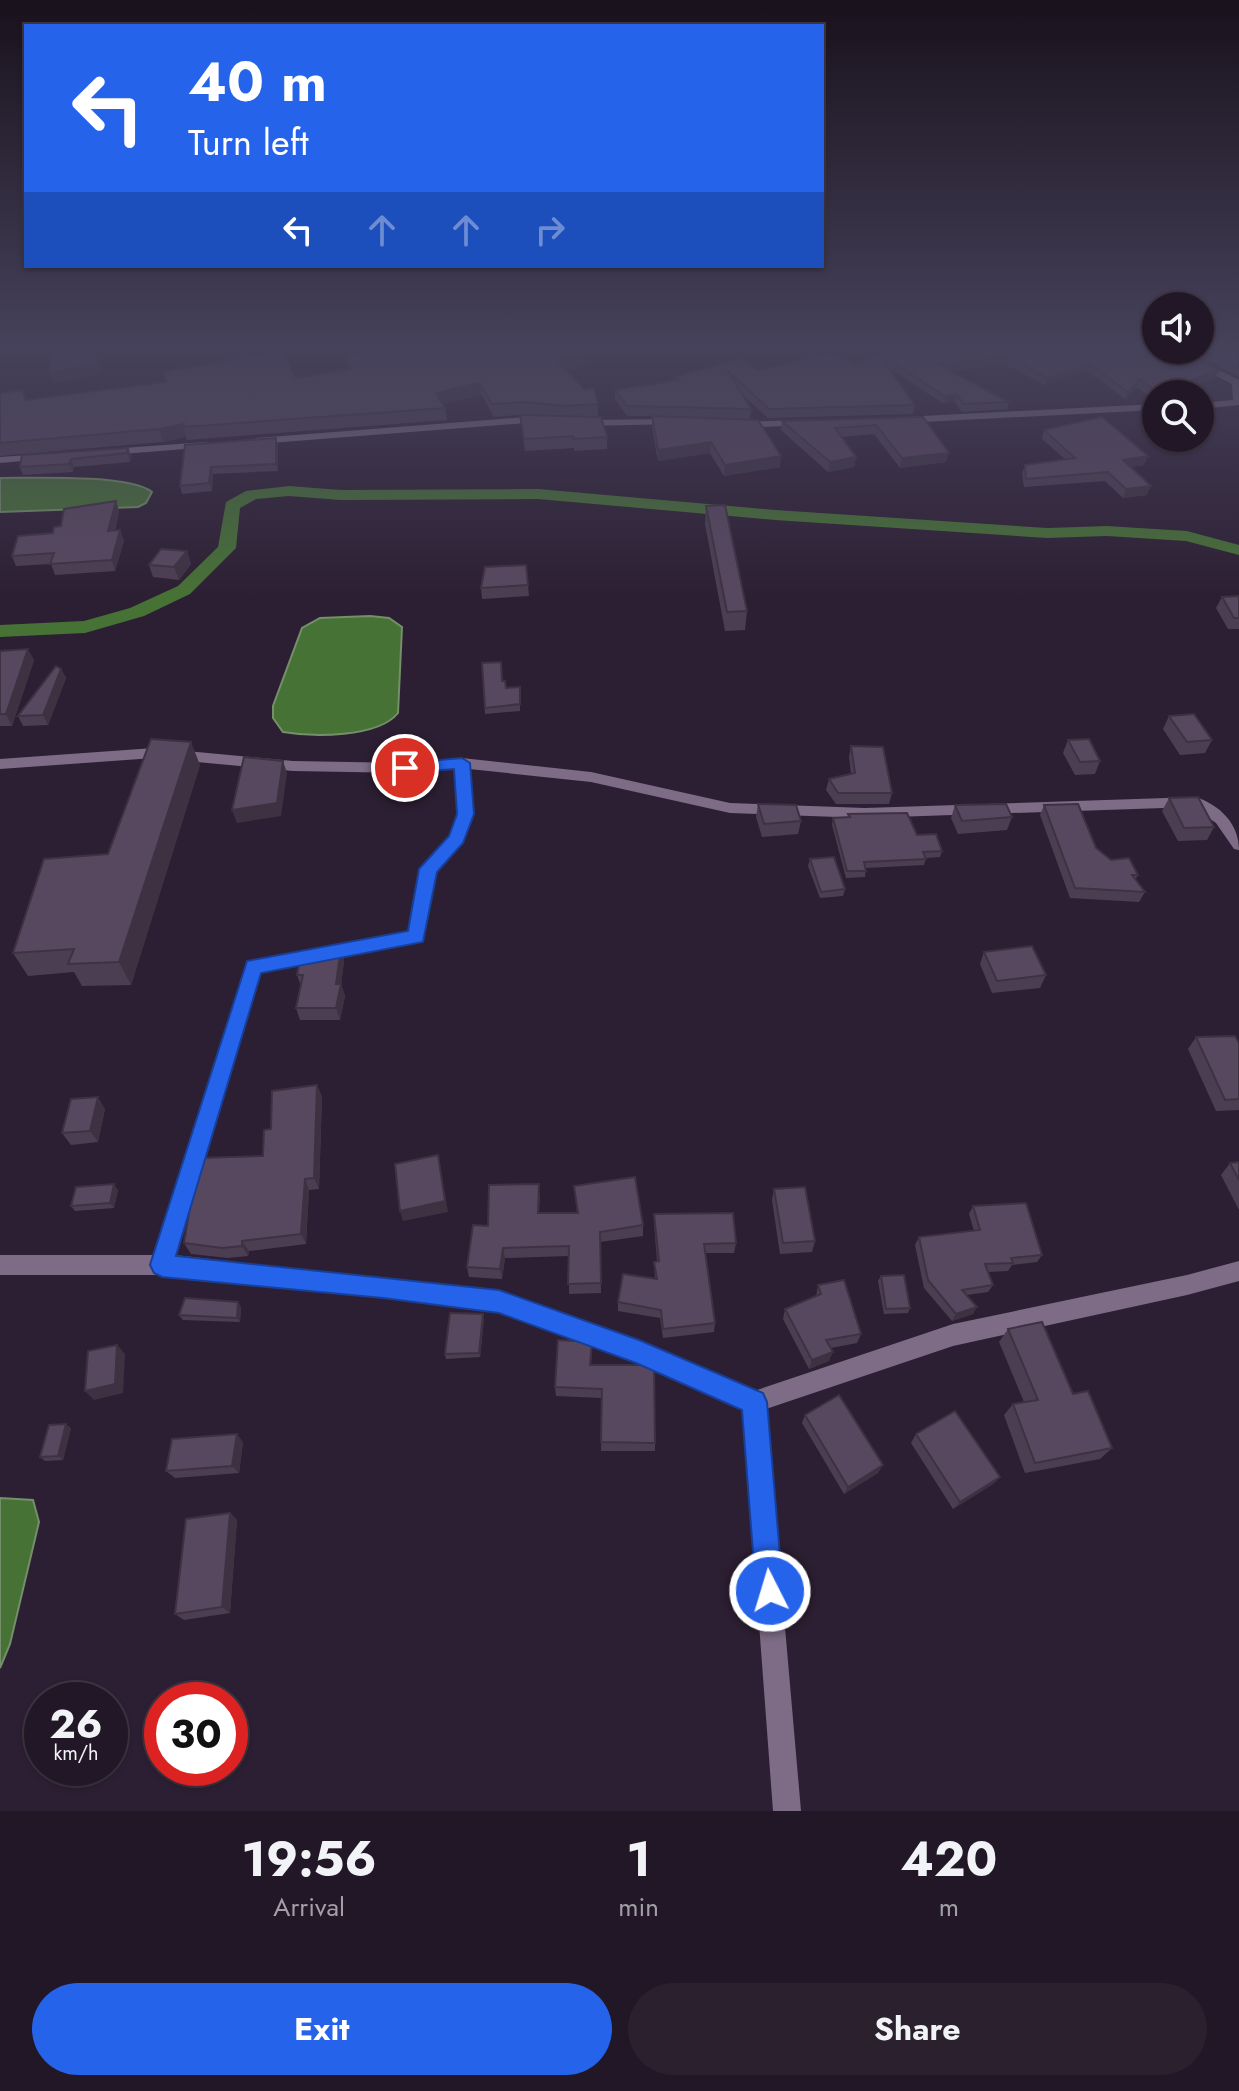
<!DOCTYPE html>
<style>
body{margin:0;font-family:Jost,sans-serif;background:#2a202e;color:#f1f3f6;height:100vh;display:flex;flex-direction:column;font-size:30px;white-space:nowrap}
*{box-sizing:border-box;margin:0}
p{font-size:26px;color:#a29fa7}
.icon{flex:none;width:44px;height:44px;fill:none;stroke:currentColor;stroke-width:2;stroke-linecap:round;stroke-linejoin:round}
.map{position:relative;height:1811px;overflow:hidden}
.side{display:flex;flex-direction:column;background:#221726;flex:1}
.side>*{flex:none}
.guide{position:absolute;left:24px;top:24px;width:800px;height:244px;border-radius:0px;box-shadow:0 2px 6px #0004,0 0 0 2px #3f3643;background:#2563eb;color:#fff;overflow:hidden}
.buttons{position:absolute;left:1142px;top:292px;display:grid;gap:16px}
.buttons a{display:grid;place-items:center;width:72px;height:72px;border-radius:50%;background:#221726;box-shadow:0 2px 6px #0004,0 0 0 2px #3f3643;font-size:40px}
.speed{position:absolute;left:24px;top:1682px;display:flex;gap:16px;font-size:40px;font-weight:700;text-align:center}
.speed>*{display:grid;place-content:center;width:104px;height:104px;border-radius:50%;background:#221726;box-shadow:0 2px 6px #0004,0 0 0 2px #3f3643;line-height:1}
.speed small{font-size:20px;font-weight:400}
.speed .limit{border:12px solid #d22;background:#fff;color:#111}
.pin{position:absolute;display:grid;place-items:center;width:68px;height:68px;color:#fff;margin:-34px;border:4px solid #fff;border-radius:50%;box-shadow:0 2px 8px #0007}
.me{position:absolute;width:88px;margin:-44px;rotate:355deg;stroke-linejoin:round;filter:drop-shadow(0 0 6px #0008)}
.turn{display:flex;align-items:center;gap:28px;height:168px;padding:0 32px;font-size:36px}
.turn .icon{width:104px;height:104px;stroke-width:2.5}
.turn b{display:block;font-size:56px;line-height:68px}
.lanes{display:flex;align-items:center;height:76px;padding:0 32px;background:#0003;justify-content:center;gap:40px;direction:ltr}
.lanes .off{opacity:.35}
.eta{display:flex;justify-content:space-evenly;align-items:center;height:136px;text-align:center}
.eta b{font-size:48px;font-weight:700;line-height:56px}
.primary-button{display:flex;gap:16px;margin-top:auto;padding:16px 32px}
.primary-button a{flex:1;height:92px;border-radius:48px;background:#2563eb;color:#fff;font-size:32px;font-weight:700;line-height:92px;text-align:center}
.primary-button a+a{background:#2a202e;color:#f1f3f6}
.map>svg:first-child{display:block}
</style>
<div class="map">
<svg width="1239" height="1811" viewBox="0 0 1239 1811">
<rect width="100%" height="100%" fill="#2d1f33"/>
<g fill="#477235" stroke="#748f69" stroke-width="2">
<path d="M0,478C32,478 129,474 152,492L146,503L138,507L0,512Z"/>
<path d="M370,616L389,618L402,627L398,713C378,738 312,737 283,732L273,718V706L302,628L320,618Z"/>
<polygon points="0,1498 33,1500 39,1522 10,1644 0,1668"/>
</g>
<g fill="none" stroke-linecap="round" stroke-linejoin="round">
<polygon fill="#477235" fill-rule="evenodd" points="289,486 341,490 538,489 775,510 1047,528 1107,526 1187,531 1239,545 1239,555 1186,541 1107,536 1047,538 775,520 538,499 341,500 289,496 256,499 240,508 236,548 190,594 144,616 85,633 0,637 0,625 84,621 130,608 178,586 218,547 226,502 246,491"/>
<g fill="#7e6c86" fill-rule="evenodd">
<polygon points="1167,350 1179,350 1239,380 1239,405 1200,409 1200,403 1233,400 1232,384"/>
<polygon points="1156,404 1156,410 904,423 899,420 904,417"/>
<polygon points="527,417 546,422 541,425 527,423 257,444 252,441 257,438"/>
<polygon points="673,419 677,420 677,424 584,426 579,423 584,420"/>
<polygon points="800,420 805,423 804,425 740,428 735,425 740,422"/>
<polygon points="206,442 211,445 210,447 109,455 104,452 109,449"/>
<polygon points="42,454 46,455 46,459 0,463 0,457"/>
<path d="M154,748L293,761L405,763L462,758L591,772L730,803L865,808L1196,797C1221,806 1239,824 1239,850L1234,849L1216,823L1193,807L865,818L730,813L591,782L469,769L472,814L461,843L435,871L422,941L261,972L175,1255L499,1292L639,1341L754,1391L953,1324L1187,1275L1239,1261V1281L1187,1295L953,1346L766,1409L801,1811H773L743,1409L637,1362L499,1312L182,1275H0V1255H155L248,962L409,932L420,869L449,837L458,814L455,768L405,773L293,771L154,758L0,769V759Z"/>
</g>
</g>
<g fill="#4c3e52">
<polygon points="360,344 582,344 584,354 585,366 566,370 598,404 598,417 607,437 607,449 574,451 574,448 525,451 520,415 536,415 527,414 494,417 482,395 443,404 445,408 447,420 187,440 186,437 163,442 0,456 0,393 23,390 27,400 296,378 348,370 345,356 363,354"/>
<polygon points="915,344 1215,378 1192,387 1189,393 1191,394 1156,394 1156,401 1137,387 1125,399 1088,371 1045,385 1006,365 948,371 1009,402 1007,409 962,412 954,401 944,404 889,368 915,405 913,414 768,418 742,394 751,409 750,419 675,417 780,467 724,476 710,453 658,461 652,427 652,416 627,416 615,399 615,390 674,381 674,377 854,364 882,359 883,356"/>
<polygon points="1200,344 1239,344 1239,377 1186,350 1200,350"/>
<polygon points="923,417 946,462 900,468 874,434 841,437 856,457 854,467 828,472 781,430 782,421"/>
<polygon points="1044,430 1144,465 1131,467 1147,495 1123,498 1105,481 1024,487 1022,474 1025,465 1065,459 1042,439"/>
<polygon points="185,445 278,445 278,471 213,474 212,491 182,494 180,486"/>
<polygon points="128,448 131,456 130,462 74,467 73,472 23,475 20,467"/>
<polygon points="116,501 119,511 115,531 120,530 124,541 115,571 55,575 51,564 16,566 12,556 53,533 61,526"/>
<polygon points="706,506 747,611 745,630 725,631 705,524"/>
<polygon points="187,551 191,564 179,580 153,577 149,565"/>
<polygon points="526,565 529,596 482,599 481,588"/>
<polygon points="1239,596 1239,629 1228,629 1216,608 1222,597"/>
<polygon points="0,652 34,660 12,726 0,726"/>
<polygon points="482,663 502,681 506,688 520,687 520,711 485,714"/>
<polygon points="61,669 66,678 48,725 23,726 18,716"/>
<polygon points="1169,716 1212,740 1205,753 1180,755 1163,729"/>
<polygon points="1068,740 1100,761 1095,774 1075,775 1063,753"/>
<polygon points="851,746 892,793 889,804 836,804 826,790 829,779 851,774 849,757"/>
<polygon points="200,765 131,985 82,986 74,972 28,976 13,953 108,854"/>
<polygon points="1169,798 1214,827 1207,840 1178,841 1162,811"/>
<polygon points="758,804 801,821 798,834 762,837 756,817"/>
<polygon points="955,805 1012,817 1007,830 958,834 951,818"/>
<polygon points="1044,805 1111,860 1138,875 1135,880 1145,892 1139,902 1070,898 1040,815"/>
<polygon points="848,814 917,835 942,851 940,857 926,858 924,865 866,868 865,877 846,878 832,825 833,818 847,818"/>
<polygon points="810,859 845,889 843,896 820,898 808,866"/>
<polygon points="341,948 344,961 341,984 345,996 340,1020 300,1020 296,1008 301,986 297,975"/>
<polygon points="984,952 1046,975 1040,988 992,993 980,964"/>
<polygon points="1196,1037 1239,1043 1239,1110 1216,1111 1188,1049"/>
<polygon points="317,1085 322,1097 319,1189 309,1190 306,1244 249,1251 248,1256 228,1258 191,1254 184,1243 263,1156 271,1129"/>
<polygon points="105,1109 98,1142 71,1145 62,1133"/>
<polygon points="1239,1162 1239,1210 1221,1175 1230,1163"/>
<polygon points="574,1186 643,1225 643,1236 600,1242 601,1293 569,1294 569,1256 505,1258 502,1279 469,1277 467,1267 488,1226 540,1194 539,1213 577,1213"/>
<polygon points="774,1189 815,1241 812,1252 780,1254 772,1200"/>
<polygon points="118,1190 114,1208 75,1211 71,1206"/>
<polygon points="973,1206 1042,1255 1037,1262 1012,1265 1008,1271 988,1272 993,1285 988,1292 967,1295 973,1314 952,1321 924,1288 915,1245 919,1237 974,1231 969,1214"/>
<polygon points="654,1214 736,1243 734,1253 705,1253 715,1323 714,1332 663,1338 660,1318 618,1311 618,1302 655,1279 654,1262 657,1261 654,1224"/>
<polygon points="881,1276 910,1308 908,1313 884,1314 878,1281"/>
<polygon points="818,1285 861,1334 857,1343 831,1348 829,1361 809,1369 783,1319 785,1309 816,1297"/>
<polygon points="241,1307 240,1322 183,1320 179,1315"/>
<polygon points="484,1319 480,1357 446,1359 445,1354"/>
<polygon points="1008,1329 1073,1394 1112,1448 1100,1459 1025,1473 1004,1415 1013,1404 1024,1402 999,1342"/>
<polygon points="592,1351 591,1365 655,1443 655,1451 601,1451 602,1398 556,1396 555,1387"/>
<polygon points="805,1415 878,1473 844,1494 802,1423"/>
<polygon points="71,1428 63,1460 45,1461 40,1457"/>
<polygon points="916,1434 1000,1477 993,1484 953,1509 911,1443"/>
<polygon points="243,1442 239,1473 175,1478 166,1471"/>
<polygon points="230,1513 237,1520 230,1613 184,1620 175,1614"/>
</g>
<g fill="#3e3242">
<polygon points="96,344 99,344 100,374 54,384 50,373"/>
<polygon points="584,354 585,366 556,372 556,359"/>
<polygon points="1008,357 1006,365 935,372 937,364"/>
<polygon points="1090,364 1088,371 1045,385 1047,378"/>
<polygon points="1218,371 1215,378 1192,387 1189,393 1183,388 1187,382"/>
<polygon points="1140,379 1137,387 1125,399 1128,392"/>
<polygon points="480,383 482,395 438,405 436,393"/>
<polygon points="956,394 954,401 944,404 946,397"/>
<polygon points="1216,414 1213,422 1200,424 1200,416"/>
<polygon points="184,424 183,427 186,437 163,442 159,429"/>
<polygon points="276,438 278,445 278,471 276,464"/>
<polygon points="711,442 710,453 658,461 658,450"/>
<polygon points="128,448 131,456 130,462 127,453"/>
<polygon points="949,453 946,462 900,468 902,458"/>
<polygon points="781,456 780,467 724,476 725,465"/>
<polygon points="1148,456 1144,465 1120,469 1123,460"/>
<polygon points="856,457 854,467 828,472 830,462"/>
<polygon points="71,459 74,467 73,472 69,464"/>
<polygon points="211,467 213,474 212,491 209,483"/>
<polygon points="1151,486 1147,495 1123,498 1126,489"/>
<polygon points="116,501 119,511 112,541 108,531"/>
<polygon points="120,530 124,541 115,571 112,560"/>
<polygon points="187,551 191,564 179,580 174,567"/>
<polygon points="28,649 34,660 12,726 6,714"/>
<polygon points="61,669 66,678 48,725 43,715"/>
<polygon points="191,742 200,765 131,985 119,962"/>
<polygon points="283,761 287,773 281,816 237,823 232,810"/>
<polygon points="341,948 344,961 341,984 345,996 340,1020 336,1008 336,984"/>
<polygon points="317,1085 322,1097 319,1189 314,1178"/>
<polygon points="98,1097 105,1109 98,1142 90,1131"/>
<polygon points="438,1155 448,1212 403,1221 400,1211"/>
<polygon points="305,1179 309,1190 306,1244 301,1234"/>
<polygon points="114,1184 118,1190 114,1208 110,1203"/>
<polygon points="242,1241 249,1251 248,1256 242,1246"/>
<polygon points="503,1248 505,1258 502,1279 500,1269"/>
<polygon points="238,1302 241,1307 240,1322 237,1318"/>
<polygon points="977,1307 973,1314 952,1321 956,1314"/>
<polygon points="483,1314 484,1319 480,1357 479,1353"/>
<polygon points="117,1345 125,1354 123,1393 94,1400 85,1391"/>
<polygon points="833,1352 829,1361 809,1369 812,1360"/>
<polygon points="66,1424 71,1428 63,1460 58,1456"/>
<polygon points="237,1434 243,1442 239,1473 232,1466"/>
<polygon points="883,1465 878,1473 844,1494 848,1487"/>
<polygon points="1000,1477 993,1484 953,1509 960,1502"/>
<polygon points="230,1513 237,1520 230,1613 222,1607"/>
</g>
<g fill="#58485f" stroke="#3e3242" stroke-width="2">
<polygon points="50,344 96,344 97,362 50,373"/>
<polygon points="362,344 582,344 584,354 556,359 585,390 594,388 598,404 564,406 526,402 492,404 480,383 436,393 445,408 183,427 184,424 159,429 0,443 0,393 23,390 25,400 166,382 163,372 282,351 296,378 352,369 345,356 365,353"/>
<polygon points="915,344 1156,344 1156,350 1177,350 1218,371 1187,382 1192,385 1183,388 1191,394 1159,394 1140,379 1128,392 1090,364 1047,378 1008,357 937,364 1009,402 964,404 956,394 946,397 883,356"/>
<polygon points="1200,344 1239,344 1239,368 1200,348"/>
<polygon points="833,353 854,364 879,355 915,405 769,409 727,370 751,409 627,406 615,390 679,380 674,377 741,359 758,370"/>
<polygon points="1200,401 1216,414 1200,416"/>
<polygon points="520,415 601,417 607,437 574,439 573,436 524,439"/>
<polygon points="652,416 758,420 781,456 725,465 711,442 658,450"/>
<polygon points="923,417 949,453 902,458 876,425 835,428 856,457 830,462 782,421"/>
<polygon points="1102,417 1148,456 1123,460 1151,486 1126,489 1108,472 1026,479 1025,465 1075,458 1044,430"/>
<polygon points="276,438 276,464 211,467 209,483 180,486 185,445"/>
<polygon points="128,448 127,453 71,459 69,464 20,467 22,455"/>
<polygon points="116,501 108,531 120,530 112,560 50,564 54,553 12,556 18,536 53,533 54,527 61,526 64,509"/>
<polygon points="725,505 747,611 727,612 706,506"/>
<polygon points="161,549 187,551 174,567 149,565"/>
<polygon points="526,565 528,585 481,588 485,567"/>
<polygon points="1239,596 1239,618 1234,618 1222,597"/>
<polygon points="28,649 6,714 0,714 0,651"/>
<polygon points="501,662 502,681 505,681 506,688 520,687 520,704 485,708 482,663"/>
<polygon points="56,666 61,669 43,715 18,716"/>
<polygon points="1194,714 1212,740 1187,742 1169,716"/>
<polygon points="151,739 191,742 119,962 68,964 74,949 13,953 44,859 108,854"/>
<polygon points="1089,739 1100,761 1080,762 1068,740"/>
<polygon points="851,746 883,747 892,793 838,793 829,779 855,773"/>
<polygon points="244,757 283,761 277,803 232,810"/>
<polygon points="1198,797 1214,827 1184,828 1169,798"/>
<polygon points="758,804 796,805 801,821 764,824"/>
<polygon points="1006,804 1012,817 962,821 955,805"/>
<polygon points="1078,804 1096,848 1111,860 1129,858 1138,875 1132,875 1145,892 1075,888 1044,805"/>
<polygon points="907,813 917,835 936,834 942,851 923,852 926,859 864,862 866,871 847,871 833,818 850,817 848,814"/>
<polygon points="834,857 845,889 821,892 810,859"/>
<polygon points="1032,946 1046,975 997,981 984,952"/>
<polygon points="341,948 336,984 341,984 336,1008 296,1008 303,975 297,975 301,954"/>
<polygon points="1235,1036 1239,1043 1239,1099 1225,1100 1196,1037"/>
<polygon points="317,1085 314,1178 305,1179 301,1234 242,1241 242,1246 222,1248 184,1243 198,1158 263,1156 264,1130 271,1129 272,1091"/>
<polygon points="98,1097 90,1131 62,1133 71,1099"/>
<polygon points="438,1155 445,1201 400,1211 395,1164"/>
<polygon points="1239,1162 1239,1180 1230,1163"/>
<polygon points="635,1177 643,1225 600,1232 601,1283 568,1284 569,1246 503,1248 500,1269 467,1267 473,1225 488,1226 489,1185 539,1184 538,1213 578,1213 574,1186"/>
<polygon points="114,1184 110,1203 71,1206 76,1187"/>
<polygon points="805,1187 815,1241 783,1243 774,1189"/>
<polygon points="1026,1203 1042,1255 1011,1258 1013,1263 985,1264 993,1285 962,1290 977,1307 956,1314 928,1280 919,1237 980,1230 973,1206"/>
<polygon points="733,1213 736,1243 704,1244 715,1323 663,1329 661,1310 618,1302 623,1274 657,1279 654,1262 659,1261 654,1214"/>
<polygon points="904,1275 910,1308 886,1309 881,1276"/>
<polygon points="844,1280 861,1334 826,1340 833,1352 812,1360 785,1309 821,1294 818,1285"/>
<polygon points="185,1298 238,1302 237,1318 179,1315"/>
<polygon points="450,1313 483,1314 479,1353 445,1354"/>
<polygon points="1042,1322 1073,1394 1088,1391 1112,1448 1035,1463 1013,1404 1038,1400 1008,1329"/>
<polygon points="558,1340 592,1342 590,1365 654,1365 655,1443 601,1442 602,1389 555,1387"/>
<polygon points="117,1345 115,1384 85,1391 88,1351"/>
<polygon points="839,1395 883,1465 848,1487 805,1415"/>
<polygon points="955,1411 1000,1477 960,1502 916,1434"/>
<polygon points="66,1424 58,1456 40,1457 49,1425"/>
<polygon points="237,1434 232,1466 166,1471 172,1439"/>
<polygon points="230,1513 222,1607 175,1614 186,1519"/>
</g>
<linearGradient id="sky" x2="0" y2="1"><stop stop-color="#19111c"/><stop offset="0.58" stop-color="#46425b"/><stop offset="1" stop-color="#46425b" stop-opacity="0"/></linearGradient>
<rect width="1239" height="598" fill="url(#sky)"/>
<polygon fill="#2563eb" stroke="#184099" stroke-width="2" points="462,758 470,763 474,814 463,843 437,872 423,942 261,973 176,1256 499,1290 639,1340 763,1393 767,1402 783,1591 779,1601 770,1605 760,1601 756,1591 742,1410 636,1363 499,1313 383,1298 162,1277 154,1273 150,1265 247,961 408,931 419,869 449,836 457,814 454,769 405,773 397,768 405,763"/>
</svg>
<div class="buttons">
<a><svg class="icon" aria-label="sound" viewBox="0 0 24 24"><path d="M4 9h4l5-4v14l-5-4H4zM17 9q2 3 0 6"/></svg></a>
<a><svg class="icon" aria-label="search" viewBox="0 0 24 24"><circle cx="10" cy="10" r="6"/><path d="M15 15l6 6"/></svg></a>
</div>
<div class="speed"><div>26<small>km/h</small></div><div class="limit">30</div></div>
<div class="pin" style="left:405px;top:768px;background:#d93025"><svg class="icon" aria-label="arrive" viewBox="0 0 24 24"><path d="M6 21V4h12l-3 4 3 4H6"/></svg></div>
<svg class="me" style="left:770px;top:1591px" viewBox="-20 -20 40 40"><circle r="17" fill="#2563eb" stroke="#fff" stroke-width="3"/><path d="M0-11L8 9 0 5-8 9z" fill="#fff"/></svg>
<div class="guide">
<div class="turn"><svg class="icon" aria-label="left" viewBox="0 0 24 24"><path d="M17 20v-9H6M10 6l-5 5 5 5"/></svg><div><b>40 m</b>Turn left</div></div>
<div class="lanes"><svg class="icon" aria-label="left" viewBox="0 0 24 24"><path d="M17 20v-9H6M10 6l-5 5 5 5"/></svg><svg class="icon off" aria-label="ahead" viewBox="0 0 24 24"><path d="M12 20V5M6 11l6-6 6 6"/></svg><svg class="icon off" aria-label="ahead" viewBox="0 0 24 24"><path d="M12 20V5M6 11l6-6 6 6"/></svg><svg class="icon off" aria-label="right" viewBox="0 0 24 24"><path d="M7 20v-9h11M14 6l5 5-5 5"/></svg></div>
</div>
</div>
<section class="side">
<div class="eta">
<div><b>19:56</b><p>Arrival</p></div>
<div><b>1</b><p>min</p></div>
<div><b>420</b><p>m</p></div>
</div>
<div class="primary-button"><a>Exit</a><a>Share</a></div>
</section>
